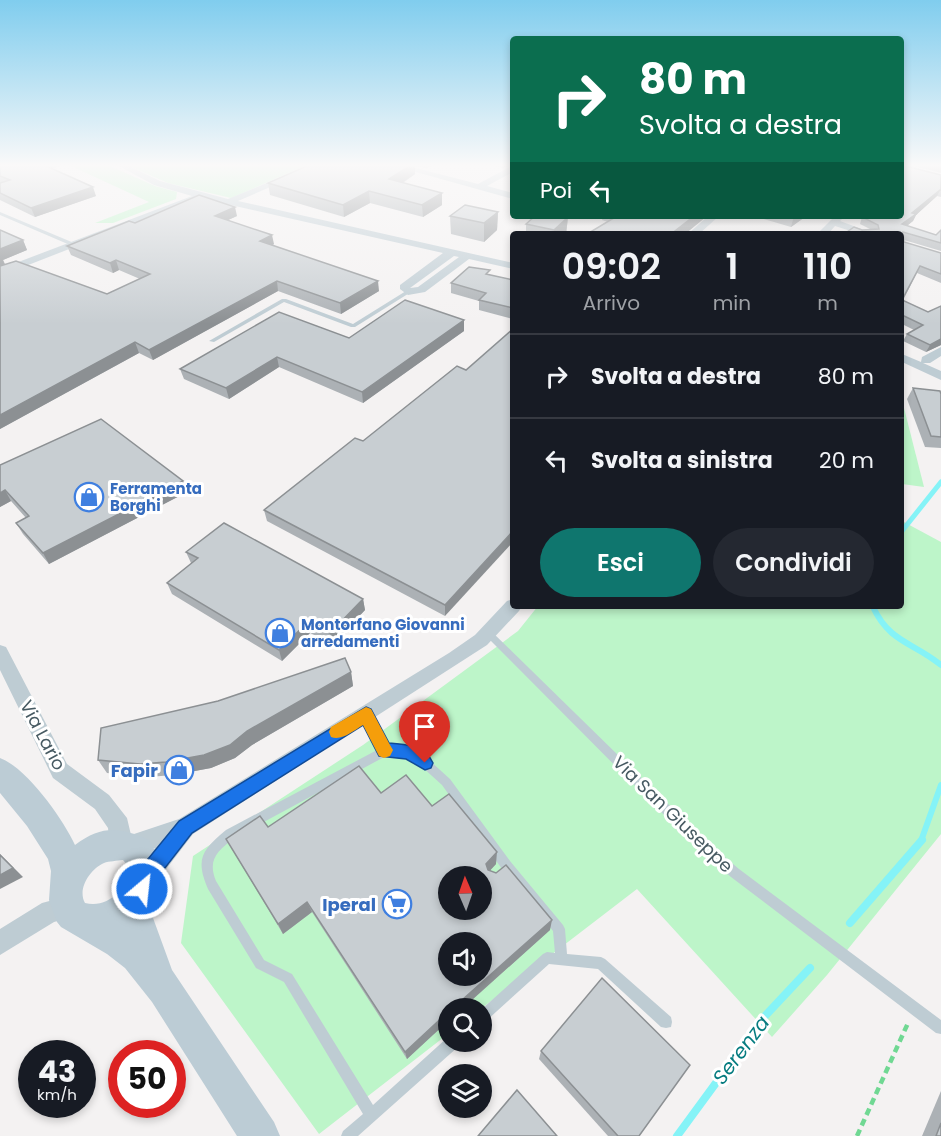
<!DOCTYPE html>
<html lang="it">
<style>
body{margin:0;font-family:Poppins,sans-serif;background:#242831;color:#f1f3f6;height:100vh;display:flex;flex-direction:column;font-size:22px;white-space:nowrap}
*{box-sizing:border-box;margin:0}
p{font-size:20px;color:#9ea1a6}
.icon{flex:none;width:33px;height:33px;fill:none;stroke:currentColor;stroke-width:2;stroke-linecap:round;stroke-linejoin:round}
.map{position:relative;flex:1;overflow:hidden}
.panel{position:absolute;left:510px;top:231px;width:394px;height:378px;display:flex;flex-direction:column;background:#171b24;border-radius:6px;box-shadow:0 3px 9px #0003}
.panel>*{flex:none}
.banner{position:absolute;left:510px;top:36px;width:394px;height:183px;border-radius:6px;box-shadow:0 3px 9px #0003;background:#0b6e4f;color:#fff;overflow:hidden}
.needle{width:39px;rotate:358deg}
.fabs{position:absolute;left:438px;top:866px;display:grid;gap:12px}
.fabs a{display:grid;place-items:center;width:54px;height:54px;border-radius:50%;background:#171b24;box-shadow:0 3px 9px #0003;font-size:30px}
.speed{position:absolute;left:18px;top:1040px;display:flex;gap:12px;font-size:30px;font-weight:700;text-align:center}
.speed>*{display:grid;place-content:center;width:78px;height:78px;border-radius:50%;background:#171b24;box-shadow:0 3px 9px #0003;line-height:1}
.speed small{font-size:15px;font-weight:400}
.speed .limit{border:9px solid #d22;background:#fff;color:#111}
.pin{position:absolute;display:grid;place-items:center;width:51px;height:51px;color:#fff;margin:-62px -26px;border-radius:50% 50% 50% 0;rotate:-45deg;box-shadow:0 0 6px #0007}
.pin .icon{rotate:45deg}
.me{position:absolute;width:66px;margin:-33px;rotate:28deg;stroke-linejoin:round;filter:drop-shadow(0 0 4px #0008)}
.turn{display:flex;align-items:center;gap:21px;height:126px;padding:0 30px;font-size:27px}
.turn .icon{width:78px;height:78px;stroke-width:2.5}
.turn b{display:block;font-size:42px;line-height:51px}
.then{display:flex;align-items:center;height:57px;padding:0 30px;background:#0003;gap:12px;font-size:22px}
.eta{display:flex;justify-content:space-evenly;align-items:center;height:102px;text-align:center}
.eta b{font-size:36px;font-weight:600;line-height:42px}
.action{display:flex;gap:12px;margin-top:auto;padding:12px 30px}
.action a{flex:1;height:69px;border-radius:36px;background:#0f766e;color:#fff;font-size:24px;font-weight:600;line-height:69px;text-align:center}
.action a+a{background:#242831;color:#f1f3f6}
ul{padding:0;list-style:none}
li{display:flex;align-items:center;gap:18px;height:84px;padding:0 30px;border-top:2px solid #363941}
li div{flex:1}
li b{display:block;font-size:22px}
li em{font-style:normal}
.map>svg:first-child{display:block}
</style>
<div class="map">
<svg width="941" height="1136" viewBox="0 0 941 1136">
<rect width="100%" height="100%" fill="#f4f2f2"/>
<g fill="#bdf5c9" fill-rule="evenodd">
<polygon points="69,165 108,165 155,186 177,192 176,199 113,223 95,223 149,202"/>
<polygon points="127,165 307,165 231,198 168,183"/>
<polygon points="902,400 924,487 902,484"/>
<path d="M902,521L941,542V834L827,975L772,1037L637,889L482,1008H448V1034L319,1134L181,943L193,856L363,745L518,631L538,606H902ZM448,876H482V909H448ZM448,942H482V975H448Z"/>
</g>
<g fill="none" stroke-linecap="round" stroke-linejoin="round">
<g stroke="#85f3f7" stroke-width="5">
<polyline points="902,531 941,482"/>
<polyline points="873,606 874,608"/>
</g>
<g stroke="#85f3f7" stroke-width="6">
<path d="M873,607C890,643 913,642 941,665"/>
<polyline points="921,841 941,785"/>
</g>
<g stroke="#85f3f7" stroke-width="8">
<polyline points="850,923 922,840"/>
<polyline points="677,1136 765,1016 810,968"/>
</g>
<polyline stroke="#70d893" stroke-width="4.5" stroke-dasharray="7 4.5" stroke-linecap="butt" points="857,1136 908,1023"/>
<g fill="#beccd3" fill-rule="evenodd">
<polygon points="0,212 74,243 75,244 70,245 0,215"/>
<polygon points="406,291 411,292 355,327 351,327 284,302 214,342 209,341 282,299 286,299 353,324"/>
<polygon points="488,629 491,631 708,843 739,869 941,1020 941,1034 936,1033 731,877 700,851 485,635 484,633 485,631"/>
<path d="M366,710L369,711L388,747L412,749L429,760L450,779L510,861L563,925L565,929L567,954L601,957L605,959L671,1017L672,1022L671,1027L666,1028L661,1027L598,969L549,964L486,1021L482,1023V1009L543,954L547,952L555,953L553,931L502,869L442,785L421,766L406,756H386L234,838C218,851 207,859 216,881L264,960L292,974L373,1105L448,1037V1041H460L459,1046L358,1136H341L343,1131L363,1114L284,982L256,968L208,889C195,859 202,850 226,830L379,749L361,714L363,711Z"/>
</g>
<g fill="#beccd3" fill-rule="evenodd">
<path d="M117,165H127L160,181L228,199L310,165H321L238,201L513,263V269L469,259L425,292L408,295L400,289V285L443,253L200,198L0,276V269L192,196L154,185ZM454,256L459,257L418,287L410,288Z"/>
<polygon points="391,165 404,165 478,184 513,165 513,172 487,186 513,193 513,199"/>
<polygon points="708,216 719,216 699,234 688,234"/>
<polygon points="835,216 845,216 840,221 875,234 860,234 835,226 828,234 817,234"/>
<polygon points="941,347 941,356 930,363 923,363 941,371 941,380 902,362 902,354 921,362 922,357"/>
<polygon points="513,599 513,606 522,606 519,611 487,645 193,834 154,885 146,888 138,885 135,877 138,869 155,848 129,857 116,852 109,838 108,828 95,809 53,778 0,670 0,645 6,647 67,764 109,795 127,818 131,835 179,819 449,653 475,635 507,601"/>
<polygon points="68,896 76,900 80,908 76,916 54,922 0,955 0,929 42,903"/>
</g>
<path fill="#bcccd5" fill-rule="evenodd" d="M0,758C27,768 63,819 75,845C102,825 120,827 149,840C164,864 165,882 149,907L172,970L274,1122L280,1136H237L152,1002L125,968L107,954L61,927L57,922L49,900L51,871L48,859L27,826L0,793ZM123,860L128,866C129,888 108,909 85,903C77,889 90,869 104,863C109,861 117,861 123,860Z"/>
</g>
<g fill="#acb1b5">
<polygon points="0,165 63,165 52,169 96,196 35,217 0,200 0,183 1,183 0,183"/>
<polygon points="309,165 433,165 426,168 415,166 415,174 403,183 442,205 423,217 370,203 344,217 270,195 268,183"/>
<polygon points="492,165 509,165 503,168"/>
<polygon points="910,165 941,165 941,173"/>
<polygon points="904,166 941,175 941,197 937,196 916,215 913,221 907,226 936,235 941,230 941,251 904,240 904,242 941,253 941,283 917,273 903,300 928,312 941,306 941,345 926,352 903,341 907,334 914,330 902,324 902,234 862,230 870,229 860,224 862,217 902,216"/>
<polygon points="498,212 497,230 484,242 451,234 450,216"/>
<polygon points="237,216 228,220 274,244 273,245 379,291 341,314 278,291 153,360 139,353 0,429 0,230 23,240 27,250 3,260 5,264 107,294 140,279 119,270 113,273 71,255 67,246 135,223"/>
<polygon points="603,216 707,216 685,234 608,222 602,220"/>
<polygon points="754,216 806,216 805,217 791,227"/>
<polygon points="568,217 566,234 526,234 526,224"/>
<polygon points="490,275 513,280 513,319 479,310 479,301 451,293 451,283"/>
<polygon points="464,320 464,331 363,403 279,367 229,399 184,379 180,369 349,338"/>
<polygon points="457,366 445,616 267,521 264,510 363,441"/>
<polygon points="913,388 941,394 941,448 925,447 907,399"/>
<polygon points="0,465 187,492 49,564 23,534 16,523 26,518 11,501 0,507"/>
<polygon points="186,552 363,599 365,610 333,644 310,633 282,661 172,594 167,583 192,563 191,563"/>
<polygon points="351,672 353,686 252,745 235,758 211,768 173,775 149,777 107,773 98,760"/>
<polygon points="381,793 432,806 496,864 490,870 550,930 463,1008 448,1008 448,1021 407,1059 312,912 283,934 226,839 268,827"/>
<polygon points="541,1051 639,1136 608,1136 539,1059"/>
<polygon points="941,1091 941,1136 922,1136"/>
</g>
<g fill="#8c9093">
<polygon points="40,165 63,165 42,171"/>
<polygon points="411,165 415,165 415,174 390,191 389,179"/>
<polygon points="426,165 433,165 426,168"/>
<polygon points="93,187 96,196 35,217 31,208"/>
<polygon points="940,190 937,196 916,215 913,221 900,231 902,224 912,213"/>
<polygon points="369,191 370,203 344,217 343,205"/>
<polygon points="442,193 442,205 423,217 422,205"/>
<polygon points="235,207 237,216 217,225 215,216"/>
<polygon points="498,212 497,230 484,242 484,223"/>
<polygon points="694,216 707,216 685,234 671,234"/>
<polygon points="794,216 806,216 805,217 791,227"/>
<polygon points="568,217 566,234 553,234 554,230"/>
<polygon points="272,235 274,244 262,250 260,241"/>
<polygon points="23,240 27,250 3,260 5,265 0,267 0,249"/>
<polygon points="116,260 119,270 113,273 110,263"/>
<polygon points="277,281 278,291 153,360 149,350"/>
<polygon points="378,281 379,291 341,314 340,303"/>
<polygon points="464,320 464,331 363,403 362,392"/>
<polygon points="941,339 941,345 926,352 930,345"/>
<polygon points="135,342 139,353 0,429 0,415"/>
<polygon points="277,357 279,367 229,399 226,388"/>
<polygon points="183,481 187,492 49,564 43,553"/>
<polygon points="5,490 11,501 0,507 0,493"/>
<polygon points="513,531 513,542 445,616 445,605"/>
<polygon points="363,599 365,610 333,644 330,633"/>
<polygon points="308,622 310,633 282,661 279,650"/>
<polygon points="351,672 353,686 252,745 235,758 211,768 173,775 166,762 247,731"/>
<polygon points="497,852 496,864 486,875 486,864"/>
<polygon points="0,854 23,877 0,889"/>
<polygon points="307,902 312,912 283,934 278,924"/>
<polygon points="552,920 550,930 463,1008 453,1008"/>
<polygon points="448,1012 448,1021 407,1059 405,1052"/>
</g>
<g fill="#c8ced2" stroke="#8c9093" stroke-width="1.5" fill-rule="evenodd">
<polygon points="0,165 44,165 93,187 31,208 0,193 0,183 10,180 0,176"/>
<polygon points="309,165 411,165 389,179 442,193 422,205 369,191 343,205 268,183"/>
<polygon points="902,165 941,175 941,190 940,190 912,213 916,214 902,224 936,235 941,230 941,243 903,232 904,242 941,253 941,274 920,266 902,300 928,312 941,306 941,339 930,345 907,334 923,325 902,315 902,234 846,234 847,232 854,227 862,230 879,229 878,225 862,217 865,216 902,216"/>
<polygon points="199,195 235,207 215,216 272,235 260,241 378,281 340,303 277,281 149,350 135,342 0,415 0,266 16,261 107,294 150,274 116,260 110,263 67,246 129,221 135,223"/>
<polygon points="465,205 498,212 484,223 450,216"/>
<polygon points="535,216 564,216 568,217 554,230 526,224"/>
<polygon points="617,216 694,216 671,234 587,234"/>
<polygon points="0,230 23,240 0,249"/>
<polygon points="469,267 490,270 486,274 513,280 513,308 479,300 486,293 451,283"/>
<polygon points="405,300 464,320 362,392 277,357 226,388 180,369 279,312 349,338"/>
<polygon points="513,329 513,531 445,605 264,510 355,438 363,441 457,366 466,370"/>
<polygon points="913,388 940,391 941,394 941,437 931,436"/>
<polygon points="101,419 183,481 43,553 16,523 29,516 5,490 0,493 0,465"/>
<polygon points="224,523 363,599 330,633 308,622 279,650 167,583 198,558 186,552"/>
<polygon points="345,658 351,672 247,731 230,745 204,755 166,762 140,764 98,760 101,728 218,701"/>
<path d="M359,766L381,793L406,775L432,806L449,794L497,852L486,864L488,870L496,873L506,865L552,920L453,1008H448V1012L405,1052L307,902L278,924L226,839L260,816L268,827ZM448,876H482V909H448ZM448,942H482V975H448Z"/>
<polygon points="0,855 13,868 0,875"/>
<polygon points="602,978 690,1065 639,1136 618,1136 541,1051"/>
<polygon points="517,1090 557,1136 478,1136"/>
<polygon points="941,1123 941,1136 936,1136"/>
</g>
<linearGradient id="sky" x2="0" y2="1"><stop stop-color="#80cdee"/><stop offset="0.51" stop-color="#faf9f9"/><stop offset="1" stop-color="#faf9f9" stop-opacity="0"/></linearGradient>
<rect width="941" height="324" fill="url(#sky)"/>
<path fill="#1a73e8" stroke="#114b97" stroke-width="1.5" d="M366,707L371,709L389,743C405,744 426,746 433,763L431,768L425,770L406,759L379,756L363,725L192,833L154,882L149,895L142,898L136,895L133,889L139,870L179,821Z"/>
<path fill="#f59e0b" d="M366,707L371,709L390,745L393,750L390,756L384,758L379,756L363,725C353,731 342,741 331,737L329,732L331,727Z"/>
<defs>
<g id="shop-ring" transform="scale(1.5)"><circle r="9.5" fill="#fff" stroke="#3f7fe0" stroke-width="1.5"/><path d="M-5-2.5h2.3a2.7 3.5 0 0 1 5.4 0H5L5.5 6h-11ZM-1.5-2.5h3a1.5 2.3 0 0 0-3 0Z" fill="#3f7fe0"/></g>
<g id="supermarket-ring" transform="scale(1.5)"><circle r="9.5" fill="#fff" stroke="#3f7fe0" stroke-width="1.5"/><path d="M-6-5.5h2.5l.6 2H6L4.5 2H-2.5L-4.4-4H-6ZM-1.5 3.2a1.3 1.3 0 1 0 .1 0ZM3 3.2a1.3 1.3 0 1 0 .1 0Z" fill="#3f7fe0"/></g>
</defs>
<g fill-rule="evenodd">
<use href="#shop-ring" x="89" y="497"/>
<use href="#shop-ring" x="280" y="633"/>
<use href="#shop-ring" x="179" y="770"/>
<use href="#supermarket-ring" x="397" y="904"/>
</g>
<g text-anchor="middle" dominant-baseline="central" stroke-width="6" stroke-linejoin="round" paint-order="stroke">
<g font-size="15" font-weight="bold" fill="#366cbe" stroke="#fff" text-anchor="start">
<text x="110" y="488">Ferramenta<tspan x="110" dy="17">Borghi</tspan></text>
<text x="301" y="624">Montorfano Giovanni<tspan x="301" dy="17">arredamenti</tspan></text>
</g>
<g font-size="18" fill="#475a62" stroke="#fff">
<text transform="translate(43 735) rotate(62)">Via Lario</text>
<text transform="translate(673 814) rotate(44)">Via San Giuseppe</text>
</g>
<g font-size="18" font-weight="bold" fill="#366cbe" stroke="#fff" text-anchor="end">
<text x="158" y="770">Fapir</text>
<text x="376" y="904">Iperal</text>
</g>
<g font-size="20" font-style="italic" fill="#067c80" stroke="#fff">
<text transform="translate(741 1050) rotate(-53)">Serenza</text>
</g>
</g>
</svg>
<div class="fabs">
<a><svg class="needle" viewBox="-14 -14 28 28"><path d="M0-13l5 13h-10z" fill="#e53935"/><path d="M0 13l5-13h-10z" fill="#9ea1a6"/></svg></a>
<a><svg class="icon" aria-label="sound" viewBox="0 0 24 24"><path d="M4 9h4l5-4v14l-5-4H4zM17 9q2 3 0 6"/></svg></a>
<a><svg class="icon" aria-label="search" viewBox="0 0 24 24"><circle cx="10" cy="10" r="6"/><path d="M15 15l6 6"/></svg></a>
<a><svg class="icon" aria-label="layers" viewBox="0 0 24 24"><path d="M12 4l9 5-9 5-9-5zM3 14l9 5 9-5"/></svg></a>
</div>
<div class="speed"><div>43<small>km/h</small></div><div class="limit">50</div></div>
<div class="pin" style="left:425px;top:763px;background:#d93025"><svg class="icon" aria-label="arrive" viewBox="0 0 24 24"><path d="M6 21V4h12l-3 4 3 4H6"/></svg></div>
<svg class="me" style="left:142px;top:889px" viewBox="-20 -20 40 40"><circle r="17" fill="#1a73e8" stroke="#fff" stroke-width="3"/><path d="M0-11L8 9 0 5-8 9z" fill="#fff"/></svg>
<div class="banner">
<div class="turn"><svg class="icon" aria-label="right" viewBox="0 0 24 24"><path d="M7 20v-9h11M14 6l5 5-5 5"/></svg><div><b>80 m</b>Svolta a destra</div></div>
<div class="then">Poi<svg class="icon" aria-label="left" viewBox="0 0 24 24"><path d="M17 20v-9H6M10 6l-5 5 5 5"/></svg></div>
</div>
<section class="panel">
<div class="eta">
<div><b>09:02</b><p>Arrivo</p></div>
<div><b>1</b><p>min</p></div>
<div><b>110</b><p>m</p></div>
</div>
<ul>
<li><svg class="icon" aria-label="right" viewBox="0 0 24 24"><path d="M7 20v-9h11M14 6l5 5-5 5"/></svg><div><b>Svolta a destra</b></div><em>80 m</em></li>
<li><svg class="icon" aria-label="left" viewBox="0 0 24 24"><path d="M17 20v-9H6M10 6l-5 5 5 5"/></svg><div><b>Svolta a sinistra</b></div><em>20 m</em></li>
</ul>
<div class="action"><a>Esci</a><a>Condividi</a></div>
</section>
</div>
